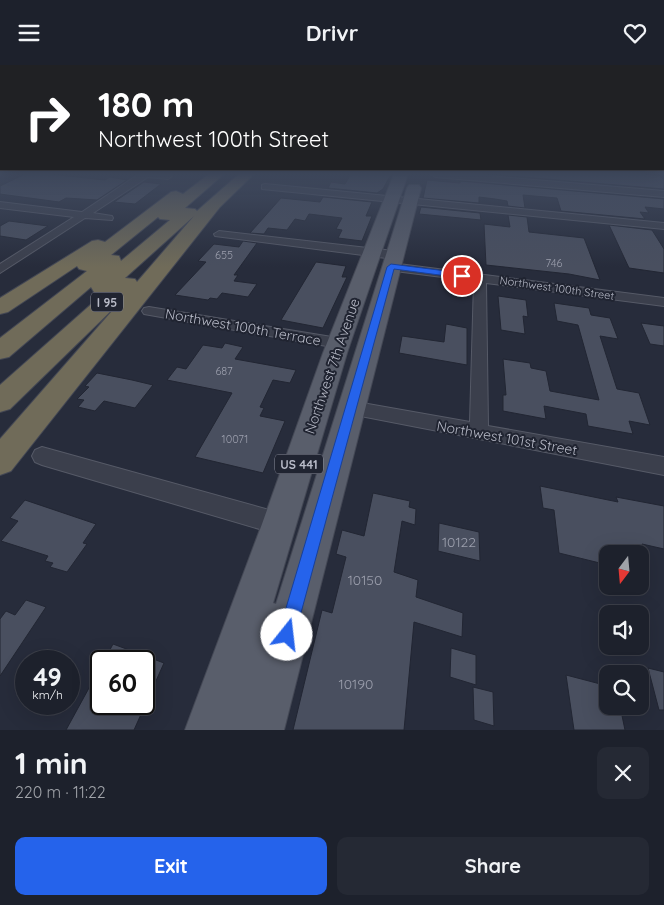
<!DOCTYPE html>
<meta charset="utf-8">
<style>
body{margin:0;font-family:Quicksand,sans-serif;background:#252934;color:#f1f3f6;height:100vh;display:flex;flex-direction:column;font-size:19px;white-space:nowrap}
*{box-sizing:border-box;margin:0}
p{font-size:16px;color:#a0a3a9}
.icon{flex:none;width:28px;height:28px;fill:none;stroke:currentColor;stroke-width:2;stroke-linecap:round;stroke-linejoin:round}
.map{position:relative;height:665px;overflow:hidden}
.side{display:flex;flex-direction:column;background:#1d212c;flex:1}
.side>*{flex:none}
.banner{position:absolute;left:0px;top:0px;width:665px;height:105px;box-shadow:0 5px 20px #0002,0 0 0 1px #3b3e48;background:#202124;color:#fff;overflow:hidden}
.needle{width:32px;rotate:196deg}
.buttons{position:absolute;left:599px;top:480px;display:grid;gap:10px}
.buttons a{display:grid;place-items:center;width:50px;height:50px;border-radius:10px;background:#1d212c;box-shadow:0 5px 20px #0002,0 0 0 1px #3b3e48;font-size:25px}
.speed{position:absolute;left:15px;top:585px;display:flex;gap:10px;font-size:25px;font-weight:700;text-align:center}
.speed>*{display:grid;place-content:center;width:65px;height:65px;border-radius:50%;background:#1d212c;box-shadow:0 5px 20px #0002,0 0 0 1px #3b3e48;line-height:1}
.speed small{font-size:12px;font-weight:400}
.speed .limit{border:2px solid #111;border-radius:8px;background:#fff;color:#111}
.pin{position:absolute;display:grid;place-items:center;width:42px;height:42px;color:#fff;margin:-21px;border:2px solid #fff;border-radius:50%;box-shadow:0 1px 5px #0007}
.me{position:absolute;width:55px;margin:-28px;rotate:16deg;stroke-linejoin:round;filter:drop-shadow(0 0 4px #0008)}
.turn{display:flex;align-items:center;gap:18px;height:105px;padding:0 15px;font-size:22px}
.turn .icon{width:65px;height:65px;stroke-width:2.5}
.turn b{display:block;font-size:35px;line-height:42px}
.round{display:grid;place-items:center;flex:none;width:52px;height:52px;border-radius:10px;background:#252934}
.headline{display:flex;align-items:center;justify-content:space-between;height:85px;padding:0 15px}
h1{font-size:30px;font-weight:800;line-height:38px}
.button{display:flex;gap:10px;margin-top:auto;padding:10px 15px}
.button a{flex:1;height:58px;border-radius:10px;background:#2563eb;color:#fff;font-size:20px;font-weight:800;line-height:58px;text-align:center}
.button a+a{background:#252934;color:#f1f3f6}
header{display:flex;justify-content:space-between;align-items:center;height:65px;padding:0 15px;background:#1d212c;font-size:22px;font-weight:800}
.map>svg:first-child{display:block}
</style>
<header><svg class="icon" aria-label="menu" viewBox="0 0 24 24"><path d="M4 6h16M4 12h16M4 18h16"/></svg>Drivr<svg class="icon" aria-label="heart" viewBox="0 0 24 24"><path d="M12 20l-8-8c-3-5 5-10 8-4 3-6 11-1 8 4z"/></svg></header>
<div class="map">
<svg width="664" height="665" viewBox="0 0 664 665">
<rect width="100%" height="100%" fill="#272c3b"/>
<g fill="#494f5f" stroke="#222633">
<polygon points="25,109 50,109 105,115 110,112 127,115 97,135 66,133 59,137 0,129 0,121"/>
<polygon points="351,109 391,109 383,124 377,128 328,123 331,117 345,119"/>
<polygon points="488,109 644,109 660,111 664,115 664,124"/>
<polygon points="427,115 460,118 460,116 664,134 664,144 645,142 649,148 640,147 645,154 561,146 557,133 523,130 525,143 508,141 507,136 495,134 479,132 479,138 423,133"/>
<polygon points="144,117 161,119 135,139 114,137"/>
<polygon points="323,132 372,137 366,151 372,151 362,176 338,173 342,165 336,164 342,153 309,149 305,156 295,154 287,165 268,163 264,169 250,168 281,133 320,137"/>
<polygon points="421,142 480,148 481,155 419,149"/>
<polygon points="508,150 527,152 529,167 584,173 600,215 569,209 486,200 484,159 510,162"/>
<polygon points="9,156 48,161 26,175 0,171 0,161"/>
<polygon points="609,160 652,165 664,184 664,208 629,203"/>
<polygon points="243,176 257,178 234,210 238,210 234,216 257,219 248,232 222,228 217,234 210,233 208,235 175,230 206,197 198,196 214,179 239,182"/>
<polygon points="316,197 346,201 342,212 347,212 323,263 281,255"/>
<polygon points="498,231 526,235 528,252 523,251 525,269 501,265"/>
<polygon points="554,238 589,243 591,250 610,253 618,274 600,271 617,324 639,328 650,360 629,356 633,369 588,361 586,349 544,341 546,354 503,346 503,330 506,330 503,294 530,298 531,303 546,306 550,326 599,335 578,260 557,256"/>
<polygon points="641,258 664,261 664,281 650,279"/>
<polygon points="446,259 467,263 467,300 399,288 402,271 444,277"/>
<polygon points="225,278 243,282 235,294 296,305 290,318 273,315 260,342 264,343 260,351 285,356 263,408 195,392 232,328 167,315 177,302 186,304 203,280 222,283"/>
<polygon points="97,308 132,315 153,320 135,343 104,336 95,346 78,342 84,335 77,334 89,322 85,321"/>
<polygon points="540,421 618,437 616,432 664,441 664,484 642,479 645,490 636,487 636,489 608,489 608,500 559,488 554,445 543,443"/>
<polygon points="373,428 410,436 409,442 416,444 415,460 402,456 394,507 418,515 416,532 463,548 462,572 414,557 404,665 293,665 322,545 332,548 346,492 336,489 342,465 364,471"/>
<polygon points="25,435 96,459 83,478 87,479 67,507 50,502 53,498 45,496 48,491 1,476 18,456 10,453"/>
<polygon points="439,458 479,467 480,496 438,486"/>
<polygon points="26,535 46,542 0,611 0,554 6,546 15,550"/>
<polygon points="113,579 164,598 134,665 66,665 101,601 101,639 144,639 144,596 104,596"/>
<polygon points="451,583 476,590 476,620 450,612"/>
<polygon points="648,603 664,607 664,645 659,645"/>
<polygon points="566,610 608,621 608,641 620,641 625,665 574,665"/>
<polygon points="473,622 493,627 494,661 474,655"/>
</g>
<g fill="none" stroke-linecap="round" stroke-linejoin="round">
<g stroke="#565a67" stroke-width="2">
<g id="street">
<polygon points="139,109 171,109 172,111 168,114 148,112 93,148 112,151 113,153 112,155 85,153 0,208 0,199 74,152 0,143 0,137 82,147"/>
<polygon points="431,109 465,109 664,126 664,132 435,112"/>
<polygon points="265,119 664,158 664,164 262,124 262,120"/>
<polygon points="219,166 394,186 400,190 394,194 215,171 214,169"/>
<polygon points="391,198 664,233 664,241 486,218 488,361 664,392 664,410 345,348 342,343 345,338 351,336 470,357 474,216 387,205 385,202 387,199"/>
<polygon points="149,242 338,273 343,274 346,278 343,282 338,283 144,249 142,246 144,243"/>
<polygon points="42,382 280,448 288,451 291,459 288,467 280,470 42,400 35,397 32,391 35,385"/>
</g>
</g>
<g stroke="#444855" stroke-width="2">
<polygon id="primary" points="394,109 408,109 347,288 273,538 276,539 407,123 409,120 419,120 421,123 284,665 185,665 262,459 323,288"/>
</g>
<g stroke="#434754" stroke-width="2">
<path id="highway" d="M209,109H224L185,143L195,144L197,146L239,109H254L220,142L11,406L0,410V374L119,238L10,344L0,347V320L104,228L94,227L91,222L9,292L0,294V273L87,206L79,204L77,201L8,247L0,249V233L92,176L98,175L105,177L171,127L176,126L183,129ZM194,151L137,217L135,214L125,213ZM158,152L160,154L170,155L121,196L119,191L111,190Z"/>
</g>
<use href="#street" fill="#3b3f4c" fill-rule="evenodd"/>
<use href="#primary" fill="#595e6b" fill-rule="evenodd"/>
<use href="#highway" fill="#706b59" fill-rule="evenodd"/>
</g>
<linearGradient id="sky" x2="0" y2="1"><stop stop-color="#151820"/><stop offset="0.54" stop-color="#414b60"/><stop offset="1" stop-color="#414b60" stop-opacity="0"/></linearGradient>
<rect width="664" height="202" fill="url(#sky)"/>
<polygon fill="#2563eb" stroke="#184099" points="391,199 462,208 466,211 462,213 394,204 295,570 293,576 287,579 280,576 278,570 387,202"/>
<g text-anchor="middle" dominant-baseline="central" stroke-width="4" stroke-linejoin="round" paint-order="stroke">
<g font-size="11" fill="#9c9fad">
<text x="224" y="190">655</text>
<text x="554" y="198">746</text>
<text x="224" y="306">687</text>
<text x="235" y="374">10071</text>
</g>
<g font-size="11" fill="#b7bac7" stroke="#202431">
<text transform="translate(557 223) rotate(8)">Northwest 100th Street</text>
</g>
<g fill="#202431" stroke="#8a8d9a" stroke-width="1">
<rect x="91" y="227.5" width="32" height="19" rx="4"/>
<rect x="275" y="389.5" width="48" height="19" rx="4"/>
</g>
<g font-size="12" font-weight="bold" fill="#b7bac7">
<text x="107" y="237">I 95</text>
<text x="299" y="399">US 441</text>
</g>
<g font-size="14" fill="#b7bac7" stroke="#202431">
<text transform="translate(243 262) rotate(10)">Northwest 100th Terrace</text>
<text transform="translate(332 301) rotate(-71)">Northwest 7th Avenue</text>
<text transform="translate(507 373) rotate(10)">Northwest 101st Street</text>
</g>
<g font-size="14" fill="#9c9fad">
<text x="459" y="477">10122</text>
<text x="365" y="515">10150</text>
<text x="356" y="619">10190</text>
</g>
</g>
</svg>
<div class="buttons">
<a><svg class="needle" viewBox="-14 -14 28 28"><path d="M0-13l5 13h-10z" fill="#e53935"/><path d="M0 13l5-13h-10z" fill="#a0a3a9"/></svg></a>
<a><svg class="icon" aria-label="sound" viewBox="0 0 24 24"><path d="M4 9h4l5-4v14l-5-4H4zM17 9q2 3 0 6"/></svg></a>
<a><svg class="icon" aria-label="search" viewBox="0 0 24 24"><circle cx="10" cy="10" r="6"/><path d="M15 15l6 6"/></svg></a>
</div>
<div class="speed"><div>49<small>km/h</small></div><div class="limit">60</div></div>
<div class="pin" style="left:462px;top:211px;background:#d93025"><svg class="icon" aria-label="arrive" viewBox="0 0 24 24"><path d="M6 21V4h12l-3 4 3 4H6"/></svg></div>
<svg class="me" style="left:287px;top:570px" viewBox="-20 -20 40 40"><circle r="19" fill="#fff"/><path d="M0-13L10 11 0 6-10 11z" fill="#2563eb"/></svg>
<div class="banner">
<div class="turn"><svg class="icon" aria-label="right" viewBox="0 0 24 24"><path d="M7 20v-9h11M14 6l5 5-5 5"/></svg><div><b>180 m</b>Northwest 100th Street</div></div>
</div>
</div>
<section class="side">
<div class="headline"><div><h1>1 min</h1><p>220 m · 11:22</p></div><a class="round"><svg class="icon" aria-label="close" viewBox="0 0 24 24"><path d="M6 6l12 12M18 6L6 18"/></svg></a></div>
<div class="button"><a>Exit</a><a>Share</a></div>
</section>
